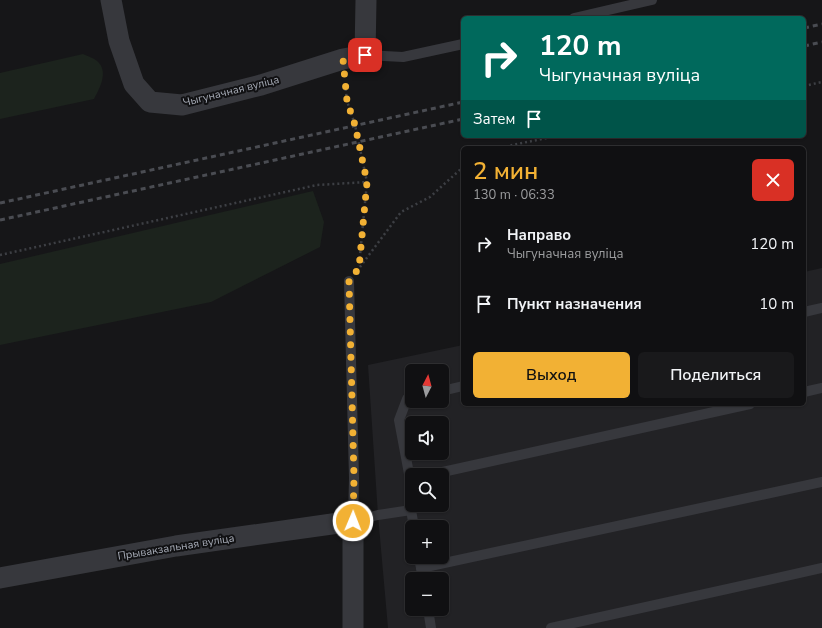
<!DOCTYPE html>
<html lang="ru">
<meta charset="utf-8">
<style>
body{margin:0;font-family:"Nunito Sans",sans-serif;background:#19191b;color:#f1f3f6;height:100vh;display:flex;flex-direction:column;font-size:15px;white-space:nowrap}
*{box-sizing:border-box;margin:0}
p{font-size:13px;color:#9c9d9f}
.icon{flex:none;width:22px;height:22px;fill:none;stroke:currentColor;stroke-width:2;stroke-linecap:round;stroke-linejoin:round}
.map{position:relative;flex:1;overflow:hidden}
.details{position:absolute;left:461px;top:146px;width:345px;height:260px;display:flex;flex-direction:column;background:#101012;border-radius:6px;box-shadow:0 1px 3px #0004,0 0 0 1px #303032}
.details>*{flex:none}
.guide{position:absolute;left:461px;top:16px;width:345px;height:122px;border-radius:6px;box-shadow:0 1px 3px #0004,0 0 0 1px #303032;background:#00695c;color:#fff;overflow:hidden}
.needle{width:26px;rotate:6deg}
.buttons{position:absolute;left:405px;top:364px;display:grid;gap:8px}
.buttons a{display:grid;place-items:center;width:44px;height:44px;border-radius:6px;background:#101012;box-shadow:0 1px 3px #0004,0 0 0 1px #303032;font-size:20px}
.pin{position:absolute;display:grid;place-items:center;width:34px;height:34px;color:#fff;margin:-17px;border-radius:8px;box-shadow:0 2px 6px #0006}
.me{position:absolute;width:44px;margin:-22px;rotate:1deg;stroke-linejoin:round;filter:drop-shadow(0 0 3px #0008)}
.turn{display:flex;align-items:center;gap:14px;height:84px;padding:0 12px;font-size:18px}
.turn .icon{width:52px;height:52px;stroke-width:2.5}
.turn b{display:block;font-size:28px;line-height:34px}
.then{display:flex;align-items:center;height:38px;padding:0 12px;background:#0003;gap:8px;font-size:15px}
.round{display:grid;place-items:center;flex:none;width:42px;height:42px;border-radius:6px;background:#19191b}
.summary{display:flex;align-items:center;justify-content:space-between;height:68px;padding:0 12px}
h1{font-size:24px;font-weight:600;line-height:30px;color:#f2b134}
.action{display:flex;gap:8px;margin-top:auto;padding:8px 12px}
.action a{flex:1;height:46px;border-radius:6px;background:#f2b134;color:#111;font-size:16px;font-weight:600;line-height:46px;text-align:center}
.action a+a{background:#19191b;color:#f1f3f6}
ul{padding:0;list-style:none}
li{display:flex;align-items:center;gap:12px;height:60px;padding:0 12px}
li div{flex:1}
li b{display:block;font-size:15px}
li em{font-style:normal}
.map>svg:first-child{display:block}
</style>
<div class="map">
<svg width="822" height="628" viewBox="0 0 822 628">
<rect width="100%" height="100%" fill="#161618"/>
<path fill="#222225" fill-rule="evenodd" d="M822,268V628H388L378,515L368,365L463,345V404H804V272ZM412,371H442V401H412ZM412,423H442V453H412ZM412,475H442V505H412ZM412,527H442V557H412ZM412,579H442V609H412Z"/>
<g fill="#1c231d">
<path d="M83,54C87,56 94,58 97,61C109,71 100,88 94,99L0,119V73Z"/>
<polygon points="313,191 324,222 320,247 211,302 0,345 0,264"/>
</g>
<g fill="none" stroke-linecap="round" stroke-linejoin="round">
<g stroke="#3d3f44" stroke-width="2.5" stroke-dasharray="2 3" stroke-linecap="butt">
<polyline points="345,84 347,101 355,125 367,182 359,266"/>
<polyline points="804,86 822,82"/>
<polyline points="506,148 512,145 557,136"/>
<polyline points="0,255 317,185 367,182"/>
<polyline points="360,267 401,212 430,197 463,167"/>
</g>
<g stroke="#37383d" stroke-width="10">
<polyline points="574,18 652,0"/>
<polyline points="365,55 403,57 463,44"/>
<polyline points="349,281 354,478 353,521 378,515 411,510 414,527"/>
<polyline points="804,312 822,308"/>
<polyline points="442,391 463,386"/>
<polyline points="804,392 822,388"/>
<polyline points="429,475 750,404"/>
<polyline points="411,510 410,479 399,420 407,399 412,397"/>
<polyline points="419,557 423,579"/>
<polyline points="421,568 822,482"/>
<polyline points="428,609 431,628"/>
<polyline points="551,628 822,568"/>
</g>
<g stroke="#37383d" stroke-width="21">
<polyline points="111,0 119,41 134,84 150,102 182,105 261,85 343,59 365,55 366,0"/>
<polyline points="0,578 176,546 353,521 353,628"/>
</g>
<g stroke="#4a4c52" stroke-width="3" stroke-dasharray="5 4" stroke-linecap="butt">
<polyline points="804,28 822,24"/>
<polyline points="804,46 822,42"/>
<polyline points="0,203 463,102"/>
<polyline points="0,220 463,119"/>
</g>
</g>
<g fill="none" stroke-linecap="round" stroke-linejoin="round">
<polyline stroke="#f2b134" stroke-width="7" stroke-dasharray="0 12.6" points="353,521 354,478 349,281 359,268 367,182 355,125 347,101 343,59 365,55"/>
</g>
<g text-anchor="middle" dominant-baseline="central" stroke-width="4" stroke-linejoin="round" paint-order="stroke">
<g font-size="11" fill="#a8adb8" stroke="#111113">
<text transform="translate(231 91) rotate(-14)">Чыгуначная вуліца</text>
<text transform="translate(176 547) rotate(-9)">Прывакзальная вуліца</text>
</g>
</g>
</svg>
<div class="buttons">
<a><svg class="needle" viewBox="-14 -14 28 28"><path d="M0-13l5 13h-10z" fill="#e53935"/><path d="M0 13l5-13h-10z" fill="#9c9d9f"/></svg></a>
<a><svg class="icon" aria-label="sound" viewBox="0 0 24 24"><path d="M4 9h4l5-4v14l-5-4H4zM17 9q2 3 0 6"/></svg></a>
<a><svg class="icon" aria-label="search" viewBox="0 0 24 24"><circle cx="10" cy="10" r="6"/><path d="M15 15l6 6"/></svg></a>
<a>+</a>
<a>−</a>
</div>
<div class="pin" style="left:365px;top:55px;background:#d93025"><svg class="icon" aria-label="arrive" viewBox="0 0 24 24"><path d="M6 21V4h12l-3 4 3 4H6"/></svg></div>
<svg class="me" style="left:353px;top:521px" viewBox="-20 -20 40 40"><circle r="17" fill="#f2b134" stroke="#fff" stroke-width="3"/><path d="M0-11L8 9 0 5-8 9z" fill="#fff"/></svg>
<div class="guide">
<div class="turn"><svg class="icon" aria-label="right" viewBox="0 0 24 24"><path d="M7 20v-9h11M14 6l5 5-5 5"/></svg><div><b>120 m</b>Чыгуначная вуліца</div></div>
<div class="then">Затем<svg class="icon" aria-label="arrive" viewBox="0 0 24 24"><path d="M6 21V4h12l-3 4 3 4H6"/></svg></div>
</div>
<section class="details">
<div class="summary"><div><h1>2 мин</h1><p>130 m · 06:33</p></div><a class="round" style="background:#d93025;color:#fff"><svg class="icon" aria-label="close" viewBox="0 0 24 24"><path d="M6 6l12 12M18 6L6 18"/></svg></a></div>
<ul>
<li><svg class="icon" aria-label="right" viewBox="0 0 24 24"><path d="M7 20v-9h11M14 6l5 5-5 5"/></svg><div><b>Направо</b><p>Чыгуначная вуліца</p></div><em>120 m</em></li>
<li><svg class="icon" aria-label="arrive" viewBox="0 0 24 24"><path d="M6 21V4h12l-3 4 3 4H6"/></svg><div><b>Пункт назначения</b></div><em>10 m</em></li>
</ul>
<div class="action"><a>Выход</a><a>Поделиться</a></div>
</section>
</div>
